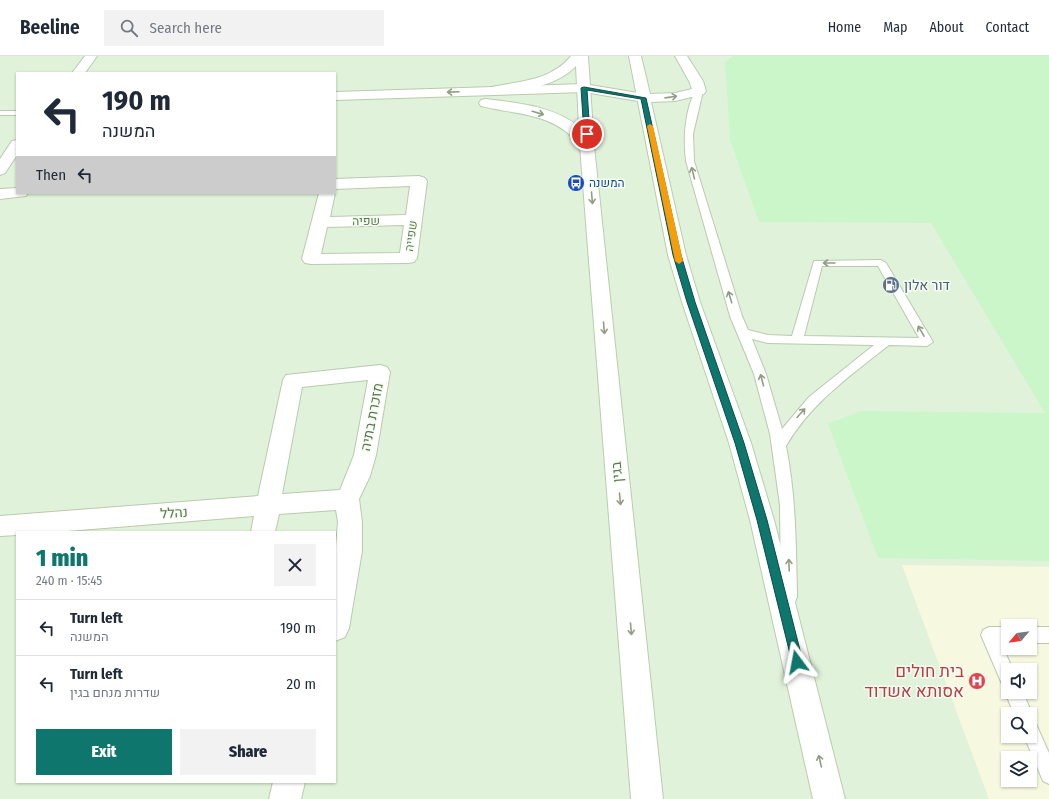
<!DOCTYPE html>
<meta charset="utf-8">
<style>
body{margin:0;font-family:"Fira Sans Condensed",Heebo,sans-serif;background:#f2f2f3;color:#1f2937;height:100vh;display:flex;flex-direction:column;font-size:15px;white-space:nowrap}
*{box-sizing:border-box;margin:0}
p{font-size:13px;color:#747a83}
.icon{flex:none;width:22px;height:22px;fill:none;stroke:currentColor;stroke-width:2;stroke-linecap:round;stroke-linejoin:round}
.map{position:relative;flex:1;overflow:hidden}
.drawer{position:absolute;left:16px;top:475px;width:320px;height:252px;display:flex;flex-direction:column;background:#fff;border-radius:0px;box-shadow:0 1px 3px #0004}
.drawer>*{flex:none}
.banner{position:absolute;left:16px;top:16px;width:320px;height:122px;border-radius:0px;box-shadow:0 1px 3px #0004;background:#fff;color:#1f2937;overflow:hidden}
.needle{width:26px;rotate:241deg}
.fabs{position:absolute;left:1001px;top:563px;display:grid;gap:8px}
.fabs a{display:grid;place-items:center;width:36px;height:36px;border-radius:0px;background:#fff;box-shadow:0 1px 3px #0004;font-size:20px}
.pin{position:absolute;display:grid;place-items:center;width:34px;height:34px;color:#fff;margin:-17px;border:2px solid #fff;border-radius:50%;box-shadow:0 1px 4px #0007}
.me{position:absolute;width:44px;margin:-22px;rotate:347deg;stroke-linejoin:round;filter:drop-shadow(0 0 3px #0008)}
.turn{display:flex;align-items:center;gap:14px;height:84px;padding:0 20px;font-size:18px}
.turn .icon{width:52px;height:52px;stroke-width:2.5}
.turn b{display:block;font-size:28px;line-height:34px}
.then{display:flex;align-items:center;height:38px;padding:0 20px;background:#0003;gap:8px;font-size:15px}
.round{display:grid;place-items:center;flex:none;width:42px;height:42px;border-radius:0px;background:#f2f2f3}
.summary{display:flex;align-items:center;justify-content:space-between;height:68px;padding:0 20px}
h1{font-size:24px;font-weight:800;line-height:30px;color:#0f766e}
.cta{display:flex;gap:8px;margin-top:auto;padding:8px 20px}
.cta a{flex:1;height:46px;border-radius:0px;background:#0f766e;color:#fff;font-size:16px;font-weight:800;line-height:46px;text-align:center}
.cta a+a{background:#f2f2f3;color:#1f2937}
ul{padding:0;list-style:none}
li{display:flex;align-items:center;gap:12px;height:56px;padding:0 20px;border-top:1px solid #e0e1e3}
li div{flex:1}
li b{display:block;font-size:15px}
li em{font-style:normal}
header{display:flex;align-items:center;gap:24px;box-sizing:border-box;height:56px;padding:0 20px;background:#fff;border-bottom:1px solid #e0e1e3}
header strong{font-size:19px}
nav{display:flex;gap:22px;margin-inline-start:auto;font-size:14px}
.search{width:280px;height:36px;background:#f2f2f3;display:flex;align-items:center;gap:10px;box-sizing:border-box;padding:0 14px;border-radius:0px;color:#747a83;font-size:15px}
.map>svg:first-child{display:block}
</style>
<header>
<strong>Beeline</strong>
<div class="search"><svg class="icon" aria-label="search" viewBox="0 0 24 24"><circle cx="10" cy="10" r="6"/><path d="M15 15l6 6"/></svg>Search here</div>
<nav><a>Home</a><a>Map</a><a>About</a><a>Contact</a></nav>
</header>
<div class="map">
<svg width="1049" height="743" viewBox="0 0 1049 743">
<rect width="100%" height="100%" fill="#eefbec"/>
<path fill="#e1f2db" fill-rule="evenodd" d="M0,0H730L742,32L971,152L1049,265V743H0ZM17,17H335V137H17ZM17,476H335V726H17ZM1008,570H1030V592H1008ZM1008,614H1030V636H1008ZM1008,658H1030V680H1008ZM1008,702H1030V724H1008Z"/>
<path fill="#f6f8e0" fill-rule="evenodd" d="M902,509L1049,511V743H989ZM1008,570H1030V592H1008ZM1008,614H1030V636H1008ZM1008,658H1030V680H1008ZM1008,702H1030V724H1008Z"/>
<polygon fill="#cbf6ca" points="732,0 1049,0 1049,505 878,502 828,368 860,355 1045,357 931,167 759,166 730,84 725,6"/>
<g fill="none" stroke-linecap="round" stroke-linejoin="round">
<g stroke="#b9caaf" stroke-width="2">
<g id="service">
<path d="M696,33L703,35L693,78L694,105L742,260L748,274L768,279L792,280L814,205L881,204L886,207L933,286L927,290L889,289C851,319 811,347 786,390C796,440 796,490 797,541L795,546L789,548L783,546L781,541L780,449L770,378L754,318L730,260L686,105C683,82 685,54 696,33ZM822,210H878L919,282L804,280ZM752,283L768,287L874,289L809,341L782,373L766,318Z"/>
<rect x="0" y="55" width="17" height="4"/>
<polygon points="989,571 1008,571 1008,587 1001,587 1013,614 1008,614 1008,636 1023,636 1032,658 1030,662 1030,658 1014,658 1005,636 1008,630 1002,628 981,579 983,574"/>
<rect x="1030" y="571" width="19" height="16"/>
<polygon points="1030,665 1036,668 1049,697 1049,728 1043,725 1024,680 1030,680"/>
</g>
</g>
<g stroke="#b9caaf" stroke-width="2">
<g id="minor">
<path d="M419,120L425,122L427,125L417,202L414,206L408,207L311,208L305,207L302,203L319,137H335L330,161L406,159L410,130L335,133V123ZM404,169L400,197L321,198L327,171Z"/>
<polygon points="17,132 17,137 28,137 26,140 0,143 0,133"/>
<path d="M380,309L387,311L390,316L376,399L370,420L359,443L362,466V495L349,572L345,581L335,585V502L338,466L336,454L279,458L275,476H251L254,460L55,476H17V479L0,480V460L258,440L283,324L286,319ZM368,324L354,399L340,434L282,438L302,331Z"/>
<polygon points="273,726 305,726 301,743 269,743"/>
</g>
</g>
<g stroke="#b9caaf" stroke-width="2">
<g id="tertiary">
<polygon points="85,0 97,0 85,17 72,17"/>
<polygon points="584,28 644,38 649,39 651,42 649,45 644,46 584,36 335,44 335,36"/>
<polygon points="17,84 17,99 5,117 0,119 0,103 12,85"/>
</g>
</g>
<g stroke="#b9cdae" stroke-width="2">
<g id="secondary">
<path d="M571,0H588L594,90L663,743H631L580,90C556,57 517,59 481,50L479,47L481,44L486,43C517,47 554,50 579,71L576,10C555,32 520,34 492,39L487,38L485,35L487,32C517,25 550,26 571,0Z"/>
<polygon points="629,0 641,0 650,38 675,37 692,33 689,25 675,0 687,0 703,25 706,35 704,38 675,45 651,46 686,199 700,246 751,387 774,464 845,743 813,743 750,464 729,387 682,246 668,199"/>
</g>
</g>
<use href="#service" fill="#fff" fill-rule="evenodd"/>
<use href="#minor" fill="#fff" fill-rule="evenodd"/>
<use href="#tertiary" fill="#fff" fill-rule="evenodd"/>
<use href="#secondary" fill="#fff" fill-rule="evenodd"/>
</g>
<defs><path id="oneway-shaft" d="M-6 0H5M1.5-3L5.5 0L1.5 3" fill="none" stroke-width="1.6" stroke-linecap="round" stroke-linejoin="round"/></defs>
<g stroke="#909e84">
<use href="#oneway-shaft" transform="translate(453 36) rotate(178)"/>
<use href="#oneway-shaft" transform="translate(671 41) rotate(-8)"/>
<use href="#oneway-shaft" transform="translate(538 57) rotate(16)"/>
<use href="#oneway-shaft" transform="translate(693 117) rotate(-104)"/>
<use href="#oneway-shaft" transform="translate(592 142) rotate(85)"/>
<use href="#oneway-shaft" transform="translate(829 207) rotate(-180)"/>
<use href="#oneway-shaft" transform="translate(730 241) rotate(-107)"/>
<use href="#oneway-shaft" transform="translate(604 272) rotate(85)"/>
<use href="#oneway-shaft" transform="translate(921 275) rotate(-120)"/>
<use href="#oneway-shaft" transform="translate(762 324) rotate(-105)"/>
<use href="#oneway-shaft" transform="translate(801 357) rotate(-48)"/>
<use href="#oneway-shaft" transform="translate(620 443) rotate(85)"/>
<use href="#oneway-shaft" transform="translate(789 509) rotate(-92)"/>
<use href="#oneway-shaft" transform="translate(631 573) rotate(85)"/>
<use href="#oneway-shaft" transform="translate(820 705) rotate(-103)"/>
</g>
<polygon fill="#0f766e" stroke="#0a4d48" points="584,31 646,42 681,199 695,246 744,387 767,464 803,606 802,610 797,612 793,610 792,606 757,464 735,387 687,246 673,199 641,43 587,34 590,78 587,80 584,78 581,32"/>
<polygon fill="#f59e0b" points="650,68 653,70 683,205 679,208 675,205 647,70"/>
<defs>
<g id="bus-disc" transform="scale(0.9)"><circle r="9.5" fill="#1a4fb4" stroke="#f4fef2"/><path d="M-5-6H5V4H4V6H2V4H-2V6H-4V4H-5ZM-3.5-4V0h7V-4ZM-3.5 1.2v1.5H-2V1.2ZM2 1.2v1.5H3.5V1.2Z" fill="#fff"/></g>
<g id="fuel-disc" transform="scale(0.9)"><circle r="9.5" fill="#5c6f8a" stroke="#f4fef2"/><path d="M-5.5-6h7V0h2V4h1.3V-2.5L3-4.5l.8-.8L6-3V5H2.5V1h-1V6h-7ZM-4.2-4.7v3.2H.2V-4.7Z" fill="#fff"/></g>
<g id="hospital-disc" transform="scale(0.9)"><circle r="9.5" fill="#e0444e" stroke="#f4fef2"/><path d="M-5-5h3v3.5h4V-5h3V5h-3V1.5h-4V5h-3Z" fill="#fff"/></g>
</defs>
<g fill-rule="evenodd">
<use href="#bus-disc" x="576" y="127"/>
<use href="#fuel-disc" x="891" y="229"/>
<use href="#hospital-disc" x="977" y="625"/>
</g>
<g text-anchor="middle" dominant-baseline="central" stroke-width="3" stroke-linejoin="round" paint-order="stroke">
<g font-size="12" fill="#164399" stroke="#f4fef2" text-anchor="start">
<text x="589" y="127">המשנה</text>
</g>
<g font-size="12" fill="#607450" stroke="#f4fef2">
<text transform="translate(366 165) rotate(-1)">שפיה</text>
<text transform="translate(411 180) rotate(-82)">שפייה</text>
</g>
<g font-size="14" fill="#4e5e75" stroke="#f4fef2" text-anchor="start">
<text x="904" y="229">דור אלון</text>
</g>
<g font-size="14" fill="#607450" stroke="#f4fef2">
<text transform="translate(372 361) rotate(-79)">מזכרת בתיה</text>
<text transform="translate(617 416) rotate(-95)">בגין</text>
<text transform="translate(174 457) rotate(-4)">נהלל</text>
</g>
<g font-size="17" fill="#be3a42" stroke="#f4fef2" text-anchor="end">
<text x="964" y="615">בית חולים<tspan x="964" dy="20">אסותא אשדוד</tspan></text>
</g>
</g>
</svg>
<div class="fabs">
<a><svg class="needle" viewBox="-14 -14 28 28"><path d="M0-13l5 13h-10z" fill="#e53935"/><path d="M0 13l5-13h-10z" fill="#747a83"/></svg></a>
<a><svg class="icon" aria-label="sound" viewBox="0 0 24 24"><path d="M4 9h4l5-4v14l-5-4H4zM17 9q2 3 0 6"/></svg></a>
<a><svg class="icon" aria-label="search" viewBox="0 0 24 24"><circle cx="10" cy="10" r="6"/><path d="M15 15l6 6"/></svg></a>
<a><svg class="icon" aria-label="layers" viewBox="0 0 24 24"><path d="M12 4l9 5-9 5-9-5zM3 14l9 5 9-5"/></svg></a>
</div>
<div class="pin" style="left:587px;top:78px;background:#d93025"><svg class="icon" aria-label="arrive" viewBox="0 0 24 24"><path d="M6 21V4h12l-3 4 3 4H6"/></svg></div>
<svg class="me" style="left:797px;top:606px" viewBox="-20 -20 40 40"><path d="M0-17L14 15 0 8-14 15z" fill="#0f766e" stroke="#fff" stroke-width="4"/></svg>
<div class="banner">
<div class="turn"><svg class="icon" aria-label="left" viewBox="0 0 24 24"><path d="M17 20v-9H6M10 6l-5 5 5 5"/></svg><div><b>190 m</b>המשנה</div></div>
<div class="then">Then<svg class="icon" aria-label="left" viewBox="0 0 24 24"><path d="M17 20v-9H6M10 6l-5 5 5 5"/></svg></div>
</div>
<section class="drawer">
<div class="summary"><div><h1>1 min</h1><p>240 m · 15:45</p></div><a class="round"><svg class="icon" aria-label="close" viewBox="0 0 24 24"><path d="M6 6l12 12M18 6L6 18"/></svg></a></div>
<ul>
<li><svg class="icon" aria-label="left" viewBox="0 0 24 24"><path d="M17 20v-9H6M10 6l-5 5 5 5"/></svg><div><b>Turn left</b><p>המשנה</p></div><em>190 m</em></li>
<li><svg class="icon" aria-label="left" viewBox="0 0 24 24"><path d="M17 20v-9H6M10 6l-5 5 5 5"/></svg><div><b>Turn left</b><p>שדרות מנחם בגין</p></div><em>20 m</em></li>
</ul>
<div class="cta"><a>Exit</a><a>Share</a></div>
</section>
</div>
